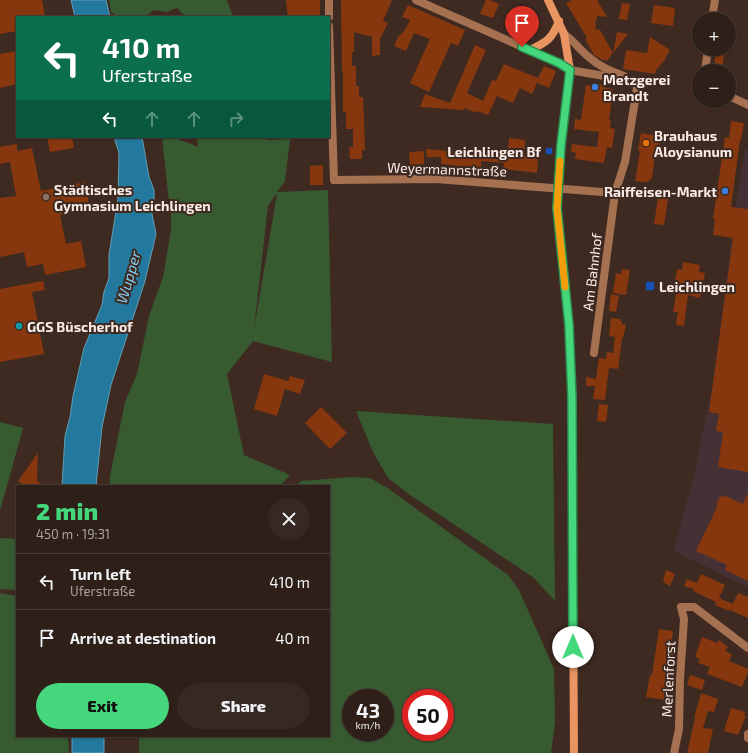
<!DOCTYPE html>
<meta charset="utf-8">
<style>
body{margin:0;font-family:"Exo 2",sans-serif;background:#362822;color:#f1f3f6;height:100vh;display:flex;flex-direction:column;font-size:15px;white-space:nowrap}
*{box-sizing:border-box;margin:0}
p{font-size:13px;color:#a7a3a2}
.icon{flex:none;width:22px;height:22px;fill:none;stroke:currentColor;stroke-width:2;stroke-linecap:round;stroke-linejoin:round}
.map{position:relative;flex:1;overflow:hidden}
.panel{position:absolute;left:16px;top:485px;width:314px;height:252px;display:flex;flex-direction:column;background:#2e2019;border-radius:0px;box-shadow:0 1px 3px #0004,0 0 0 1px #493e38}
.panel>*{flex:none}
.banner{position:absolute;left:16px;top:16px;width:314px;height:122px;border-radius:0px;box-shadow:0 1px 3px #0004,0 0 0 1px #493e38;background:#0b6e4f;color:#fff;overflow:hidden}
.fabs{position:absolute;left:692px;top:12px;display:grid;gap:8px}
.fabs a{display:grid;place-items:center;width:44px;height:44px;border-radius:50%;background:#2e2019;box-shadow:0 1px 3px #0004,0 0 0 1px #493e38;font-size:20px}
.speed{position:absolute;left:342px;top:689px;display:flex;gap:8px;font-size:20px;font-weight:700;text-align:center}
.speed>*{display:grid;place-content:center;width:52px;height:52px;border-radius:50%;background:#2e2019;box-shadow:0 1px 3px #0004,0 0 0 1px #493e38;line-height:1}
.speed small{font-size:10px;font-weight:400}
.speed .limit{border:6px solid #d22;background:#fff;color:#111}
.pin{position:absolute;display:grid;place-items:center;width:34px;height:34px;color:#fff;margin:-41px -17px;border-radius:50% 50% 50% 0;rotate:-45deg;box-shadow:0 0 4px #0007}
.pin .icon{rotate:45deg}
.me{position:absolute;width:44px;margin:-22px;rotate:0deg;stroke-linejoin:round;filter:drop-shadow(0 0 3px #0008)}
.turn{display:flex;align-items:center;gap:14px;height:84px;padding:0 20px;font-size:18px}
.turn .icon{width:52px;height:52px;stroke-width:2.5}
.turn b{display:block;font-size:28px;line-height:34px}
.lanes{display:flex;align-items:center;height:38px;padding:0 20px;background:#0003;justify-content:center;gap:20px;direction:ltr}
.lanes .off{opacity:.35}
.round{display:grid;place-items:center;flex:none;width:42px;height:42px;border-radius:21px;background:#362822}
.headline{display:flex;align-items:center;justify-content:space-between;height:68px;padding:0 20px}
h1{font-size:24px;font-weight:800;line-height:30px;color:#44d77b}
.cta{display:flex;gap:8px;margin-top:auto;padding:8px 20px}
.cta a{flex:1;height:46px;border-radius:24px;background:#44d77b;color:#111;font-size:16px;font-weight:800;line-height:46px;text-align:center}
.cta a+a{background:#362822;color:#f1f3f6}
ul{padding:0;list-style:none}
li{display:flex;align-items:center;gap:12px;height:56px;padding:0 20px;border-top:1px solid #493e38}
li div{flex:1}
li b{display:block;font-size:15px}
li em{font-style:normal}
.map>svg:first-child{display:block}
</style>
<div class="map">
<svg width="748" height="753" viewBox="0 0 748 753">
<rect width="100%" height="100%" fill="#3e2a21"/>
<polygon fill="#443035" points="745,149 748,150 748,587 673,551 696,469 700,444 713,384 736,205"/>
<g fill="#375a31" fill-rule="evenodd">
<polygon points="109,0 227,0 233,17 186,17 177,8 167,12 153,10 146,17 118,17 111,12"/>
<path d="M162,137H173L198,147L197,137H267V140L290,139L285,181L277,192L328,190L332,362L253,341L227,374L244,455L290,475L280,486H110V476L125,402L137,374L149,316L163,277L171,230V212L168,193ZM276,194H277L254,329L268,206Z"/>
<polygon points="356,411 553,424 555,601 534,578 410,495 388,478 373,452"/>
<polygon points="0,422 23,428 0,511"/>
<path d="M353,477L370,478L386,487L508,575L519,590L554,669L555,721L551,753H139V736H329V486H296L301,481ZM351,698H385V732H351ZM411,698H445V732H411Z"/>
<polygon points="0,538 17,539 17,590 0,589"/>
<polygon points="0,593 17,596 17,736 68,736 69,753 0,753"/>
</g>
<g fill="#22799d" stroke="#639cb3">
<polygon points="71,0 106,0 110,17 75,17"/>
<polygon points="114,137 142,137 149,177 154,190 154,202 152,214 156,234 145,281 111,385 102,427 96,486 62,486 65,436 70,417 73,396 84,348 102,305 104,292 109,278 109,255 118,199 119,153"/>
<rect x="72" y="736" width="32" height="17"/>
</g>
<g fill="#87370d">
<polygon points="0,0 42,0 45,17 17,17 17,31 0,34"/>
<polygon points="286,0 320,0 320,17 288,17"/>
<polygon points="341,0 392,0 383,21 388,23 380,39 380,55 372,56 372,37 354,32 354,52 352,52 352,66 356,66 356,86 359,86 359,97 363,97 364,119 365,150 362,150 362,159 350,159 349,147 353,147 353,129 346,129 346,112 343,112 343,71 342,71"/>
<polygon points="486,0 490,0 499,4 493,18 480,14"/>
<polygon points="572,0 597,0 607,17 597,16 597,20 595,21 596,24 595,29 600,30 613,53 607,61 605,59 604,61 594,55 585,39 587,38 566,3"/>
<polygon points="622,3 630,4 627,20 619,19"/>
<polygon points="408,5 465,30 458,46 451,43 429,92 410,83 430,39 414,33 406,51 394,46 398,37 405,30 410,20 402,17"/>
<polygon points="654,5 675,8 673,26 651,23"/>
<polygon points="529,16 536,25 525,33 518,24"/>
<polygon points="617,32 628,34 613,53"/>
<polygon points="650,37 670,50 664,61 656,70 655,74 623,69 626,50 647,53"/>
<polygon points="475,45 486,50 467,93 483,101 492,80 496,81 504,64 538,78 544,66 556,71 549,88 537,83 532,94 520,88 513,103 497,96 488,115 477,111 476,113 465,108 464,110 420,107 425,94 450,103"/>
<polygon points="716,49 725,49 722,69 714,68"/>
<polygon points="17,51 17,84 0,88 0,54"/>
<polygon points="593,83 603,85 602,87 613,89 609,120 611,120 610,128 615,129 612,148 607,147 604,163 575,159 576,153 571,152 572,144 597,147 599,132 574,129 575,119 581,120 586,85 593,86"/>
<polygon points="731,121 744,123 741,140 740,140 731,207 748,209 748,472 718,467 723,432 716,431 719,414 709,412 733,238 713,235 715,219 713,219 725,137 729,138"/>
<polygon points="641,133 660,136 657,154 655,153 652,178 647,182 635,181 640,151 638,151"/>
<polygon points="47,137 72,137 74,148 50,152"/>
<polygon points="509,138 525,140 524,155 538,157 537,173 503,169 504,163 481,161 481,168 441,164 441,157 427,157 426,149 493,155 494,151 508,152"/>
<polygon points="17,144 17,151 32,148 41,191 85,182 90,209 60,215 66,244 81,241 86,267 45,275 43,264 27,267 24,252 0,257 0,198 16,196 10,162 0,164 0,147"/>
<polygon points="424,151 424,164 410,165 409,152"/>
<polygon points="323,165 323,185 310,185 310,166"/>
<polygon points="658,198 668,199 664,225 654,224"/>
<polygon points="683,262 700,265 699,272 705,273 700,298 688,295 684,326 676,325 678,312 673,312 676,294 673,293 677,269 682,270"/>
<polygon points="622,269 630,270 626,295 613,293 616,273 621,274"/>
<polygon points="43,281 45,290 32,292 44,354 0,362 0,289"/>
<polygon points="611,294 619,296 616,312 609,311"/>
<polygon points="611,318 620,319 620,321 622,321 622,324 626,325 623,338 622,338 618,369 609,368 605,400 593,399 595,386 586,386 586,377 596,379 599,358 606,359 607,352 613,353 615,337 609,336"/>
<polygon points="264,374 288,381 290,376 305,380 300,394 285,389 277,416 254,409"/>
<polygon points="599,404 608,405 606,422 597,421"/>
<polygon points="321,407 347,433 330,449 305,423"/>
<polygon points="38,453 37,481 44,486 19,486 21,483 18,481"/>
<polygon points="748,493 748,581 725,570 727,565 696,551 718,505 716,505 720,496 722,497 723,495 743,504"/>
<polygon points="666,570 675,574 670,586 663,582"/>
<polygon points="701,574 725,585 719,598 733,604 729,611 715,605 716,602 699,594 693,591 694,589 684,586 687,579 697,583"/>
<polygon points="738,593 748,597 748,618 730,610"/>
<polygon points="659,629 673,631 671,645 675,645 666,700 646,697 650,675 652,675"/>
<polygon points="702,637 717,643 719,640 728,647 725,650 732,655 729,661 748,669 748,672 742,687 707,674 710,667 698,663 700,659 695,657"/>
<polygon points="690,675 705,680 702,690 687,685"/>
<polygon points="701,693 718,699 714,712 708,711 703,728 713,729 708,753 687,753 695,718 694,718"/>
<polygon points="731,708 745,712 744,715 746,716 738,735 724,731"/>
</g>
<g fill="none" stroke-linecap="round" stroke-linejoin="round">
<g stroke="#a67151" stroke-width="8">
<polyline points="329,0 329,17"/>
<polyline points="416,0 559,63 570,70 638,82"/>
<polyline points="712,19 715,0"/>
<polyline points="329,26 334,180 436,179 615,193"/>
<path d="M564,34C574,41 581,51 590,58C600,67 612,72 624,76"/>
<polyline points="705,71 708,49"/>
<polyline points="729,96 748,105"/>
<polyline points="594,353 615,193 625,162 638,82"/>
<polyline points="748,734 748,738"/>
<polyline points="674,753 679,729 680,679 684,619 681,607 694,607 748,648"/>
</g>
<g stroke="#e99461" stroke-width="8">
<polyline points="548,0 564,34 570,70 561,145 557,208 569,325 572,398 574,753"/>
<path d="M530,50C547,42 552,39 559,21"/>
</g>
</g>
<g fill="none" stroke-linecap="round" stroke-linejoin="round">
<g stroke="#2c8c50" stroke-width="10">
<polyline id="route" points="522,47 559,63 570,70 561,145 557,208 569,325 572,398 573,647"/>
</g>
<use href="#route" stroke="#44d77b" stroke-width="7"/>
<polyline stroke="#f59e0b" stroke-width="7" points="560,161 557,208 565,287"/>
</g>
<g fill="#3f7fe0" stroke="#3e2a21" stroke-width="1.5">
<circle cx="595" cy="87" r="4"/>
<circle cx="725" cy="191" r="4"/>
</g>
<circle fill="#e8710a" stroke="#3e2a21" stroke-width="1.5" cx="646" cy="143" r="4"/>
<g fill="#1a4fb4" stroke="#3e2a21" stroke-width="1.5">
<rect x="545" y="147" width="8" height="8" rx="2"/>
<rect x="645" y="281" width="10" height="10" rx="2"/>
</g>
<circle fill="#8d6e63" stroke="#3e2a21" stroke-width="1.5" cx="46" cy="197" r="4"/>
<circle fill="#0f9aa8" stroke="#3e2a21" stroke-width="1.5" cx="19" cy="326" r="4"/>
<g text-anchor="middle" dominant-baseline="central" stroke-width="4" stroke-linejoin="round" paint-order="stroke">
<g font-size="14" font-weight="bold" fill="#faece7" stroke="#3e2a21" text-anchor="start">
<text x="603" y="79">Metzgerei<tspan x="603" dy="16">Brandt</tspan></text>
<text x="654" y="135">Brauhaus<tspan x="654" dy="16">Aloysianum</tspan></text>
<text x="541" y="151" text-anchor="end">Leichlingen Bf</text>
<text x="54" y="189">Städtisches<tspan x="54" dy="16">Gymnasium Leichlingen</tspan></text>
<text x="717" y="191" text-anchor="end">Raiffeisen-Markt</text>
<text x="659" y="286">Leichlingen</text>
<text x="27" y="326">GGS Büscherhof</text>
</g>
<g font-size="14" fill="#faece7" stroke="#3e2a21">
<text transform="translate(447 169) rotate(2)">Weyermannstraße</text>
<text transform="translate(592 272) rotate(-83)">Am Bahnhof</text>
<text transform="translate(668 679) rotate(-87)">Merlenforst</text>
</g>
<g font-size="15" font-style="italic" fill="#83cef2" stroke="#3e2a21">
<text transform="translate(128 277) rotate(-74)">Wupper</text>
</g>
</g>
</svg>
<div class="fabs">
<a>+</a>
<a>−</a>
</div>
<div class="speed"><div>43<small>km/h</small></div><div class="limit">50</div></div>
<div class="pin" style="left:522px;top:47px;background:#d93025"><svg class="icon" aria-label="arrive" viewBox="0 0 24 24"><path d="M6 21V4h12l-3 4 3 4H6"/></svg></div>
<svg class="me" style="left:573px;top:647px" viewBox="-20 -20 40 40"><circle r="19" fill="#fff"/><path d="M0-13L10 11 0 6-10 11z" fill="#44d77b"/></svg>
<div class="banner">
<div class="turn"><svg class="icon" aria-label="left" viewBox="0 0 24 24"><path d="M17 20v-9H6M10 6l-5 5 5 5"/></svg><div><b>410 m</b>Uferstraße</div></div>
<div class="lanes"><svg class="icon" aria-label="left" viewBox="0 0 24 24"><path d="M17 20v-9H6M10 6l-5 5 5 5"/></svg><svg class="icon off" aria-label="ahead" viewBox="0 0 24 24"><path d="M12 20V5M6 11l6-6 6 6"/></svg><svg class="icon off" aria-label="ahead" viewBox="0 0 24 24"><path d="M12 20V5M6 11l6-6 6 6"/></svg><svg class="icon off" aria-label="right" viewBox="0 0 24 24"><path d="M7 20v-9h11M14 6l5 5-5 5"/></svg></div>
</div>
<section class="panel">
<div class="headline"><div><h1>2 min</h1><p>450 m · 19:31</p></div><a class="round"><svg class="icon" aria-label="close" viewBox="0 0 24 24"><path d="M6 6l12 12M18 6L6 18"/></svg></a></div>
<ul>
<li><svg class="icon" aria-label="left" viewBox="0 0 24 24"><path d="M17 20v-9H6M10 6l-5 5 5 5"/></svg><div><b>Turn left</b><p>Uferstraße</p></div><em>410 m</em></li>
<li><svg class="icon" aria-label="arrive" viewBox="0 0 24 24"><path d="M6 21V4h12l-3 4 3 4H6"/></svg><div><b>Arrive at destination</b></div><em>40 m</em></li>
</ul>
<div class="cta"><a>Exit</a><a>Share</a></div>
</section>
</div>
